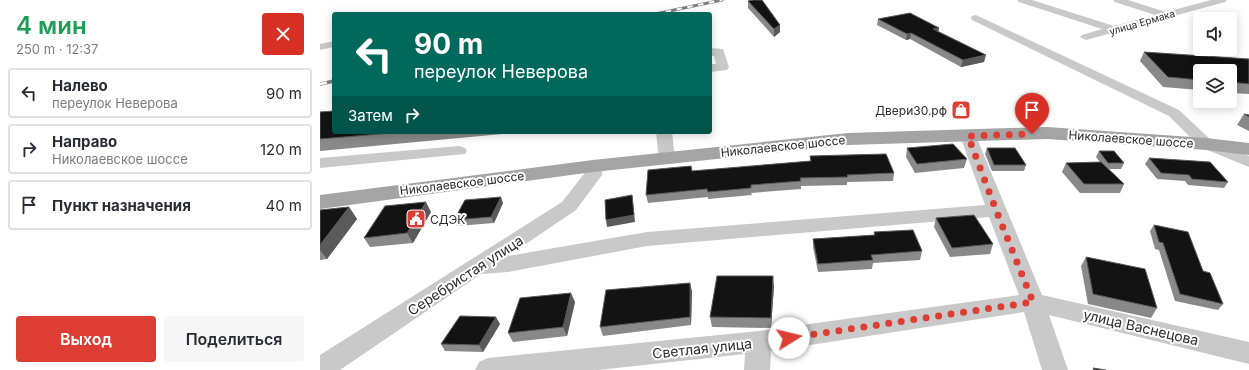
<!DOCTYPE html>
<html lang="ru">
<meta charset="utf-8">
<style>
body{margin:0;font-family:Inter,sans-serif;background:#f7f7f7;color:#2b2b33;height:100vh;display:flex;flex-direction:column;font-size:15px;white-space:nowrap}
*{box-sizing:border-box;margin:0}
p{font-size:13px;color:#7c7c81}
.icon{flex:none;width:22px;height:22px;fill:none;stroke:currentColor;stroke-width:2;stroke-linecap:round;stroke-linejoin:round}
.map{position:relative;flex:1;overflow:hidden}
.sheet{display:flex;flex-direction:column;background:#fff;width:320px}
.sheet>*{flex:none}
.hud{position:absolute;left:12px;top:12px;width:380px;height:122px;border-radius:4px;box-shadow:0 2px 10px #0003;background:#00695c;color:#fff;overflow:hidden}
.fabs{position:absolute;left:873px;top:12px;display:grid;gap:8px}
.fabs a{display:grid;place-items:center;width:44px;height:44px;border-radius:4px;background:#fff;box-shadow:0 2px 10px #0003;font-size:20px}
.pin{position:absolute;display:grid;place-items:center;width:34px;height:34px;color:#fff;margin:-41px -17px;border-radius:50% 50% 50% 0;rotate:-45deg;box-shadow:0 0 4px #0007}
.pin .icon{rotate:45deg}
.me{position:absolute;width:44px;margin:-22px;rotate:81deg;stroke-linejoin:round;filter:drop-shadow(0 0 3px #0008)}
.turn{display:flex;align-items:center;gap:14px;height:84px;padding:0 16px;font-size:18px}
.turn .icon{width:52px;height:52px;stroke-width:2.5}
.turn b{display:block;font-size:28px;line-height:34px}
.then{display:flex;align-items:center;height:38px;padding:0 16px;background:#0003;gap:8px;font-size:15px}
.round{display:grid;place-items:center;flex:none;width:42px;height:42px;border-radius:4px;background:#f7f7f7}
.summary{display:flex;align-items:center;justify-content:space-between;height:68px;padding:0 16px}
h1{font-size:24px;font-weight:600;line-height:30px;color:#1e9e55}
.action{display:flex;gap:8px;margin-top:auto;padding:8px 16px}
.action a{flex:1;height:46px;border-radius:4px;background:#dd3e33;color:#fff;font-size:16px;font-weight:600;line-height:46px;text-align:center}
.action a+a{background:#f7f7f7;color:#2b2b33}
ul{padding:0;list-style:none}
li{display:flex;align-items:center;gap:12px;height:50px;margin:0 8px 6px;padding:0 8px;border:2px solid #e1e1e2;border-radius:4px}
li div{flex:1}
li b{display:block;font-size:15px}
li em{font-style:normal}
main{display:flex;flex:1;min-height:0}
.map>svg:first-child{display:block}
</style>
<main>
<section class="sheet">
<div class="summary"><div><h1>4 мин</h1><p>250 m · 12:37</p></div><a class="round" style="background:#d93025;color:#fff"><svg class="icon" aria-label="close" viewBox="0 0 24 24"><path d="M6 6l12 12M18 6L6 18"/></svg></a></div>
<ul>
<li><svg class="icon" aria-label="left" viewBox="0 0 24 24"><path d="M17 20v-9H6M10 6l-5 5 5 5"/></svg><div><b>Налево</b><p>переулок Неверова</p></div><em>90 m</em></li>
<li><svg class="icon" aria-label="right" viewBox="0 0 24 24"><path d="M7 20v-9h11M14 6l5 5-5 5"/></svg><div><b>Направо</b><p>Николаевское шоссе</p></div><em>120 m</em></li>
<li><svg class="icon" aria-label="arrive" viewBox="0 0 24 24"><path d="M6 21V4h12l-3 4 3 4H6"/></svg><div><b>Пункт назначения</b></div><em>40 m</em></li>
</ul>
<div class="action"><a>Выход</a><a>Поделиться</a></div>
</section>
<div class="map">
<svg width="929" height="370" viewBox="0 0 929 370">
<rect width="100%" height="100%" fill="#fff"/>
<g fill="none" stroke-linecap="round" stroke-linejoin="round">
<g fill="#c9c9c9" fill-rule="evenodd">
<polygon points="697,0 712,0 794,26 835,15 795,2 793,0 808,0 846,12 891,0 907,0 905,2 766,40 760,37 762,35 782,29 699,2"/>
<polygon points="656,15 859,110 892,141 929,156 929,167 880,147 849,116 652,20 651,18 652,16"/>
<polygon points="14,41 14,47 0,50 0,44"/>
<polygon points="390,48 403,49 409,67 407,70 390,72 390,64 396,64 394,56 390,56"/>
<polygon points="648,131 654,133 656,136 722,295 929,342 929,364 729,315 748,370 722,370 704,312 451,351 450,370 424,370 425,354 278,370 155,370 159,362 168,358 439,331 699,295 669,217 327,246 188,272 161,274 20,370 0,370 0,355 242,202 264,174 264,166 267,162 273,161 279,162 282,166 282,175 256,210 188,256 327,232 665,205 640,136 642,133"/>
<polygon points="336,132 352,132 355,159 353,163 347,164 341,163 339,159"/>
<polygon points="139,146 145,148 147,151 145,154 0,168 0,158"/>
</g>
<polygon fill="#a4a4a4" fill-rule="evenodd" points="727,127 886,138 929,143 929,155 886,150 727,139 528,145 273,172 0,209 0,195 273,160 528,133"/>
<g stroke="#818181" stroke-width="3">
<polyline id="rail-far1" points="335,14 402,0"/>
</g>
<g stroke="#818181" stroke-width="3.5">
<polyline id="rail" points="0,84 14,81"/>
</g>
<use href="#rail-far1" stroke="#fff" stroke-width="2" stroke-dasharray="5.5" stroke-linecap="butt"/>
<use href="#rail" stroke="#fff" stroke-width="2.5" stroke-dasharray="7" stroke-linecap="butt"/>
</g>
<g fill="#898989">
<polygon points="428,1 460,32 454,37 428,8"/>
<polygon points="558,19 619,28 618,32 664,62 641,67 590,39 586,40 557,25"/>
<polygon points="824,52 929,59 929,94 910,93 910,71 880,71 880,90 843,87 820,61"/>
<polygon points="0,112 14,132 203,132 0,151"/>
<polygon points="924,114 929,115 929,131 917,125"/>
<polygon points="587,148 647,159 644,168 595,173 586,157"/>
<polygon points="667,148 706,165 704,171 672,171 665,154"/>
<polygon points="779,151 804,163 801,169 789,169 804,184 800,193 760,193 742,172 746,163 780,162 776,157"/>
<polygon points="490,156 574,173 573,181 527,182 527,185 481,186 481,189 431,193 432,195 388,199 388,197 328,203 326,195 371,166 372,171 490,161"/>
<polygon points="829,158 908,182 904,188 868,185 865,181 837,179 825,164"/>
<polygon points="183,203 174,223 137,226 134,220"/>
<polygon points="29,207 37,219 7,259 0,260 0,210"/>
<polygon points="111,212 93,243 50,247 44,238"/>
<polygon points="616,218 673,244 670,254 630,257 614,227"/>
<polygon points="834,225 883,271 903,304 898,310 855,301 839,250 835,249 830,231"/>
<polygon points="554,232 602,251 600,260 553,263 552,269 498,272 493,247 493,239 554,235"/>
<polygon points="766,257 837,308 831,318 768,304 761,266"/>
<polygon points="454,286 451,328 392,327 390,317"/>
<polygon points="372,291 371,325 283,336 280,327"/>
<polygon points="255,302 247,336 193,342 188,333"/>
<polygon points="180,324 163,352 125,351 121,344"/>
</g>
<g fill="#5a5a5a">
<polygon points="460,25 460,32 454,37 454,29"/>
<polygon points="619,28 618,34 613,29"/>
<polygon points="591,33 590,39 586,40 587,34"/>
<polygon points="666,55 664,62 641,67 643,60"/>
<polygon points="312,195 313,202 315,222 287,227 286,220"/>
<polygon points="181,197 183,203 174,223 171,217"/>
<polygon points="106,202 111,212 93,243 87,233"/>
<polygon points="29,207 37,219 7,259 0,250 0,245"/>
<polygon points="453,276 454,286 451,328 451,318"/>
<polygon points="370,283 372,291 371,325 370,317"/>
<polygon points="251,293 255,302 247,336 243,327"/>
<polygon points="176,317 180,324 163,352 159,345"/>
</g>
<g fill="#131313" stroke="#5a5a5a">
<polygon points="433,0 442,0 460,25 454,29 428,1"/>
<polygon points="590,13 619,28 613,29 666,55 643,60 591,33 587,34 558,19"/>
<polygon points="824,52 929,59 929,84 910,82 910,71 880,71 880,80 848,77"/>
<polygon points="14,111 14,132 84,132 0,139 0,112"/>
<polygon points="924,114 929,115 929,117"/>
<polygon points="633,144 647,159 597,164 587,148"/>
<polygon points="667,148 695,148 706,165 674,165"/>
<polygon points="779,151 794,151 804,163 788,163"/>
<polygon points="566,154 574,173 527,175 528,177 480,178 481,181 431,185 431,188 388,192 387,189 326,195 328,170 371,166 372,171 491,161 490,156"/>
<polygon points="829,158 890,162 908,182 872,179 869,175 841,173"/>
<polygon points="781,162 804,184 764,184 746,163"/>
<polygon points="312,195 314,215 286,220 285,200"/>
<polygon points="181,197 171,217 134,220 145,200"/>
<polygon points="106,202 87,233 44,238 65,206"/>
<polygon points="29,207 0,245 0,210"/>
<polygon points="654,215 673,244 632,248 616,218"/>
<polygon points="834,225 868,232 883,271 890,273 903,304 860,294 843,243 839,242"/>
<polygon points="593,230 602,251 551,255 553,260 498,264 493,239 555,235 554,232"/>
<polygon points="766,257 825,269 837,308 773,294"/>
<polygon points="397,276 453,276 451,318 390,317"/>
<polygon points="370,283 370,317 280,327 286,290"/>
<polygon points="251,293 243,327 188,333 200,298"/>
<polygon points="140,316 176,317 159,345 121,344"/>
<polygon points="773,368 786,370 774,370"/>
</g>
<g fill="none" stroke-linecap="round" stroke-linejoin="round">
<polyline stroke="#dd3e33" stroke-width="7" stroke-dasharray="0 12.6" points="469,338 713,302 676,210 648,136 712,134"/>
</g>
<defs>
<g id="shop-square" transform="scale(1)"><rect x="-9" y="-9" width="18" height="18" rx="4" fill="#dd3e33" stroke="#fff"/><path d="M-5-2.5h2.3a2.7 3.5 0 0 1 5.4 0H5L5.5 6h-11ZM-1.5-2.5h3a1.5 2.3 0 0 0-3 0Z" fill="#fff"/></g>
<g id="civic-square" transform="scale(1)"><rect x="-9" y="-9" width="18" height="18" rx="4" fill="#dd3e33" stroke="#fff"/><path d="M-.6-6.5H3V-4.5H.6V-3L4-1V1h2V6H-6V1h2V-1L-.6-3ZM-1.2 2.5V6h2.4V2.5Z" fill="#fff"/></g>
</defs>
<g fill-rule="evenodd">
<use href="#shop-square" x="641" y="110"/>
<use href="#civic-square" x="96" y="219"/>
</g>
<g text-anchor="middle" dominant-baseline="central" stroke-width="4" stroke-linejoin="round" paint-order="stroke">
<g font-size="10" fill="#2c2c2c" stroke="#fff">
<text transform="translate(822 22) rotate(-16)">улица Ермака</text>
</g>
<g font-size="12" fill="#2c2c2c" stroke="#fff" text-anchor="end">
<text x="627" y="110">Двери30.рф</text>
<text x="110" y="219" text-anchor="start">СДЭК</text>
</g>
<g font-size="12" fill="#2c2c2c" stroke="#fff">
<text transform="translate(811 139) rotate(4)">Николаевское шоссе</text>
<text transform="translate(463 146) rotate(-6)">Николаевское шоссе</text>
<text transform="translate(142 183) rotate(-7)">Николаевское шоссе</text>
</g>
<g font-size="14" fill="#2c2c2c" stroke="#fff">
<text transform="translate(145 275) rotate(-33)">Серебристая улица</text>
<text transform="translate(821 327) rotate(13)">улица Васнецова</text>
<text transform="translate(382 348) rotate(-6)">Светлая улица</text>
</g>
</g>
</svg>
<div class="fabs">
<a><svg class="icon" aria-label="sound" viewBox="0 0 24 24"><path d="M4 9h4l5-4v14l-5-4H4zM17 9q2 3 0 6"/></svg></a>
<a><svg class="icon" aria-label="layers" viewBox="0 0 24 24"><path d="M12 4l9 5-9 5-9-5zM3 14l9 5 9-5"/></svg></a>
</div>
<div class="pin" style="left:712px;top:134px;background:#d93025"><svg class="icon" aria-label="arrive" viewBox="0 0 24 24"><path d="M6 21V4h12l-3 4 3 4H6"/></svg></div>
<svg class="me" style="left:469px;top:338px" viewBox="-20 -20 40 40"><circle r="19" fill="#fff"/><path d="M0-13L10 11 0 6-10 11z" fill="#dd3e33"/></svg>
<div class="hud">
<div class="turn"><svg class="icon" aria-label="left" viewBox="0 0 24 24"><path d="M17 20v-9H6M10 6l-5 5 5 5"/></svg><div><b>90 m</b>переулок Неверова</div></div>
<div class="then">Затем<svg class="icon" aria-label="right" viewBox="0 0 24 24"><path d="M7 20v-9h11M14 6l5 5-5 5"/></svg></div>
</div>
</div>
</main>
